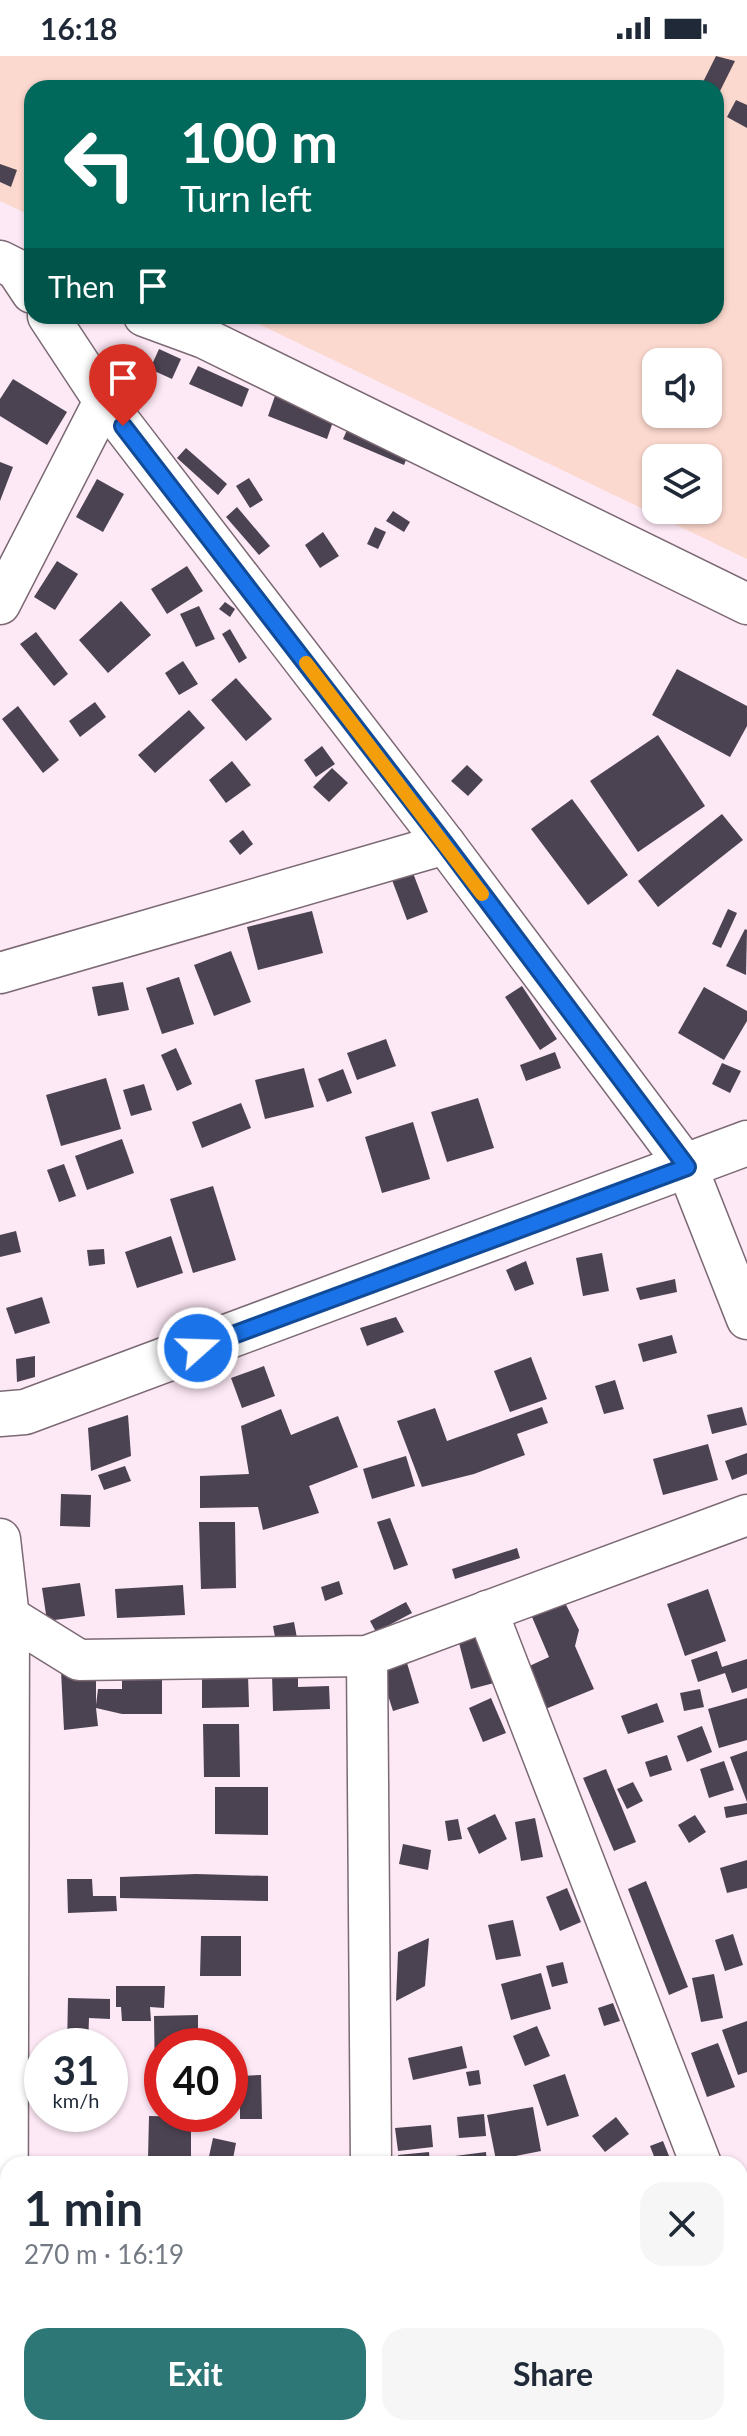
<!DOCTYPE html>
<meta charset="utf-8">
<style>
body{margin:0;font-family:Lato,sans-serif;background:#f6f6f7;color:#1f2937;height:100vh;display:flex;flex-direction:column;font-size:30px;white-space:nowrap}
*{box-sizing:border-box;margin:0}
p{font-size:26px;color:#747a83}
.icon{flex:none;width:44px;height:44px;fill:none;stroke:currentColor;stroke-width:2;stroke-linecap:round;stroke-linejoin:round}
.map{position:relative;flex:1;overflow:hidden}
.side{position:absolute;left:0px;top:2100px;width:748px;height:280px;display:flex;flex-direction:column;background:#fff;border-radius:24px 24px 0 0;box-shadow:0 2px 6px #0004}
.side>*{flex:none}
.banner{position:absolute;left:24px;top:24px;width:700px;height:244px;border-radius:24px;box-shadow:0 2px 6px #0004;background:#00695c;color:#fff;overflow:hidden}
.buttons{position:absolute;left:642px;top:292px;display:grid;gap:16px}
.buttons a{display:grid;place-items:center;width:80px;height:80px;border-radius:16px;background:#fff;box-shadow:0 2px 6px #0004;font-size:40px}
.speed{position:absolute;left:24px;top:1972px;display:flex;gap:16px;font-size:40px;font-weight:700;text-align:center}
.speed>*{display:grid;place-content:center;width:104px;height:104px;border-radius:50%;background:#fff;box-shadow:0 2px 6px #0004;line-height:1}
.speed small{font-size:20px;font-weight:400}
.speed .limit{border:12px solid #d22;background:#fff;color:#111}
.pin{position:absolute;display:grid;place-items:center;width:68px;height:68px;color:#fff;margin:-82px -34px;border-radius:50% 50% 50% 0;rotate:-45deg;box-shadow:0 0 8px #0007}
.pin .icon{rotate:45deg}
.me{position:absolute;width:88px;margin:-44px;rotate:70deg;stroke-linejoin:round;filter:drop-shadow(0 0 6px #0008)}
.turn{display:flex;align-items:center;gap:28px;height:168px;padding:0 24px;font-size:36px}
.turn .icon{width:104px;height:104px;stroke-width:2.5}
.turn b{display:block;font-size:56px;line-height:68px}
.then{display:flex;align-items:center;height:76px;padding:0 24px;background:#0003;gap:16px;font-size:30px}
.round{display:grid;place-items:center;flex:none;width:84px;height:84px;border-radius:24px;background:#f6f6f7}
.summary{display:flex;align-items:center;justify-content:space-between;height:136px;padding:0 24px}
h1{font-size:48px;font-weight:700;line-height:60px}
.cta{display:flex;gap:16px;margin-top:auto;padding:16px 24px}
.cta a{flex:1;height:92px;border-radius:24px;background:#2d7777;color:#fff;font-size:32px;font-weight:700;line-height:92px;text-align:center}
.cta a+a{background:#f6f6f7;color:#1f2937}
.status{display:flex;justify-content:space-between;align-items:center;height:56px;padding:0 40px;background:#fff;direction:ltr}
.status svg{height:22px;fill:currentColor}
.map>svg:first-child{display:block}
</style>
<div class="status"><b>16:18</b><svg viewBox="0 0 49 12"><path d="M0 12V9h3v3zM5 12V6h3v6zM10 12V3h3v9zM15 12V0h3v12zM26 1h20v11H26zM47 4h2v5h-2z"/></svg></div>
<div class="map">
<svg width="747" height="2380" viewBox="0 0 747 2380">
<rect width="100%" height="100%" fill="#fde8f5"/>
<path fill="#fcd9ce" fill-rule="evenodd" d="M0,0H747V503L242,260H716V32H32V160L0,145ZM656,306H708V358H656ZM656,402H708V454H656Z"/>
<g fill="#4c4352">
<polygon points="716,0 735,5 719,37 716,32 702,28"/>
<polygon points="736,44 747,49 747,72 727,61"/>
<polygon points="0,108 17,114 11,131 0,126"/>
<polygon points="159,293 181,303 172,323 150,313"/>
<polygon points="198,310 249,333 242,351 189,328"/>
<polygon points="13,323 67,356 47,389 0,360 0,343"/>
<polygon points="276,337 335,360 327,383 268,360"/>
<polygon points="352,363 412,390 404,409 343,383"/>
<polygon points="186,392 227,428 218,439 177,402"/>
<polygon points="0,406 13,411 0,445"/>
<polygon points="249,422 263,444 250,452 236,430"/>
<polygon points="97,423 124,438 103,476 76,461"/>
<polygon points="237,451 270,490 259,499 226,461"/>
<polygon points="393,455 410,466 404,476 386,465"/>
<polygon points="375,471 386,476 378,493 367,488"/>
<polygon points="323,476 339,500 320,512 305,489"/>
<polygon points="57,505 78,518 55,554 34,541"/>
<polygon points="187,510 203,535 167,558 151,533"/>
<polygon points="121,545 151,579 108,617 79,584"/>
<polygon points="225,546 235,553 230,561 219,553"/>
<polygon points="199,550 215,583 196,591 180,558"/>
<polygon points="230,573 247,602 239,607 222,578"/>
<polygon points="36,576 68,618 54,630 20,588"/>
<polygon points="183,605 198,628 179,639 165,617"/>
<polygon points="677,613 747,650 747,670 730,701 652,659"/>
<polygon points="236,622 272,663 246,685 211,644"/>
<polygon points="95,646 106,661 80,681 69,665"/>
<polygon points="18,650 59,704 43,717 2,663"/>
<polygon points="189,654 205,672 155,717 138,699"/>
<polygon points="658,679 705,750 638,796 590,725"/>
<polygon points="322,690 335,708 316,721 304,704"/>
<polygon points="232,705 251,729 226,747 209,724"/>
<polygon points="467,709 483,724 468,740 451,725"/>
<polygon points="332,712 348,727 329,746 313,731"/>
<polygon points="572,743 628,819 588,849 531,773"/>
<polygon points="722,758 743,784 658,851 638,825"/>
<polygon points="243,774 253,788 240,799 229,785"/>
<polygon points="413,817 428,856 407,864 392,824"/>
<polygon points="728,853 737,857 721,892 712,888"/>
<polygon points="312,855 323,897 258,914 247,871"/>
<polygon points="745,873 747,874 746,919 726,910"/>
<polygon points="231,895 251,946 214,960 194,909"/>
<polygon points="179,921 194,968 162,978 146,932"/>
<polygon points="123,926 129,954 98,960 92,931"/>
<polygon points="522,930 557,983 540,994 505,941"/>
<polygon points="704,931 747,955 747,965 724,1004 678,977"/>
<polygon points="386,983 396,1010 357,1024 347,997"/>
<polygon points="176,992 192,1028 177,1035 161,999"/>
<polygon points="555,996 561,1012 526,1025 520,1009"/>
<polygon points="722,1007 741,1015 730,1037 712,1028"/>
<polygon points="304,1012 314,1051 265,1063 255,1024"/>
<polygon points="343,1013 352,1037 327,1046 318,1023"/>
<polygon points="106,1022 121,1073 61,1090 46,1039"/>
<polygon points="144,1028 152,1054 131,1060 123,1034"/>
<polygon points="478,1042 494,1092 447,1106 431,1056"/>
<polygon points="241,1047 251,1072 202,1092 192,1066"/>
<polygon points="413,1066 430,1123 382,1137 365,1081"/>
<polygon points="122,1083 134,1117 87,1134 75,1100"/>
<polygon points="64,1108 76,1140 59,1146 47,1114"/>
<polygon points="213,1130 236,1204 193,1217 170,1143"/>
<polygon points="16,1175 21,1196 0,1201 0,1179"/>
<polygon points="171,1180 183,1217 137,1232 125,1196"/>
<polygon points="104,1193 105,1208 89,1210 87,1194"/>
<polygon points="602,1197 609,1235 583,1240 576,1202"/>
<polygon points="526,1205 534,1228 515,1235 506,1214"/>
<polygon points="675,1223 677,1236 640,1244 636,1232"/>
<polygon points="42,1241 50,1267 15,1278 6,1252"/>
<polygon points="396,1261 404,1276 367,1290 360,1272"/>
<polygon points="672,1279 677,1297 643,1306 638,1288"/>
<polygon points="35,1300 35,1321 17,1326 16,1303"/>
<polygon points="531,1301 547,1343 510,1356 494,1315"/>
<polygon points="264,1310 275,1340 242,1352 231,1322"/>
<polygon points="615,1324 624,1353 604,1358 595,1330"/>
<polygon points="542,1351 548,1367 517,1378 525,1399 474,1418 422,1431 397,1365 435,1352 447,1385"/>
<polygon points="742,1351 747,1369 712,1378 707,1359"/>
<polygon points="281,1353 291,1379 338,1360 358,1411 309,1430 319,1457 263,1474 258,1451 200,1452 200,1420 249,1418 241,1370"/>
<polygon points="128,1359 131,1400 91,1415 88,1372"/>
<polygon points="708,1388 718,1424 663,1439 653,1403"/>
<polygon points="747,1397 747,1418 732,1424 725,1405"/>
<polygon points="406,1400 415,1430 372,1443 363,1413"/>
<polygon points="125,1410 131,1425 104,1434 98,1419"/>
<polygon points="61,1438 91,1439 90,1471 60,1470"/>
<polygon points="390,1462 408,1509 394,1514 377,1466"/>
<polygon points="199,1466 235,1466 236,1532 201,1533"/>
<polygon points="517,1492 520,1502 455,1523 452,1513"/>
<polygon points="339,1525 343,1538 325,1545 321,1531"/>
<polygon points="80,1527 85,1560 47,1565 42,1532"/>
<polygon points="183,1529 185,1559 117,1562 115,1533"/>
<polygon points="708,1533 726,1585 685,1600 667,1548"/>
<polygon points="563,1543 579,1574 575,1590 594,1633 543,1654 525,1612 549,1601 532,1561"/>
<polygon points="406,1546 412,1557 376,1576 370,1565"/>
<polygon points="294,1566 297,1582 276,1587 273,1570"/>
<polygon points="481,1573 494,1627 471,1633 457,1579"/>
<polygon points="717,1595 722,1611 747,1603 747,1632 732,1637 725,1617 698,1626 691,1604"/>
<polygon points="404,1597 419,1647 393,1655 377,1605"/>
<polygon points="61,1615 96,1618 96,1649 98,1633 122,1633 122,1620 162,1620 162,1658 122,1658 96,1652 98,1670 64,1674"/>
<polygon points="298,1617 298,1631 329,1630 330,1653 273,1655 272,1618"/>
<polygon points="248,1619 249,1651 202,1652 202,1620"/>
<polygon points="700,1633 704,1651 684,1655 680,1637"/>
<polygon points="491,1642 506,1677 483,1686 469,1652"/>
<polygon points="747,1642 747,1684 719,1692 708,1653"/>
<polygon points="657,1647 664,1666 628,1678 621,1660"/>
<polygon points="203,1668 239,1668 240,1721 204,1721"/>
<polygon points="702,1670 712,1696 687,1706 677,1680"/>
<polygon points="747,1695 747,1746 730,1701"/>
<polygon points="667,1699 672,1714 650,1721 645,1706"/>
<polygon points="724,1705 734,1734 709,1742 700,1713"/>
<polygon points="606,1713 636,1786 614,1795 583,1722"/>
<polygon points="633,1726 643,1745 627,1753 617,1733"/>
<polygon points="215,1731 268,1731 268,1779 215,1778"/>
<polygon points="747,1747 747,1758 726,1762 724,1751"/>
<polygon points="495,1758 507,1783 479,1798 467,1772"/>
<polygon points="695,1759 706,1776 689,1787 678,1769"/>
<polygon points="535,1762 543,1801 521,1805 515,1766"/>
<polygon points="458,1763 462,1783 448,1785 445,1765"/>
<polygon points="403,1788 431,1794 428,1814 399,1808"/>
<polygon points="747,1804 747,1832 727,1837 720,1812"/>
<polygon points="196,1818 268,1820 268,1845 120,1842 120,1821"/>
<polygon points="67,1823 92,1823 93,1840 116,1840 117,1855 68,1857"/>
<polygon points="646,1825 688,1931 669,1939 628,1833"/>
<polygon points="567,1832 581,1866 560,1875 546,1841"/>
<polygon points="513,1864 521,1900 496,1904 488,1869"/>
<polygon points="733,1878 743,1909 725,1915 715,1884"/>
<polygon points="201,1880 241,1880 241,1920 200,1920"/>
<polygon points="429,1882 425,1930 396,1945 398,1896"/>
<polygon points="563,1906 568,1927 552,1931 546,1910"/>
<polygon points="541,1917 551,1953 511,1964 501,1928"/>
<polygon points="714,1918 723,1962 701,1966 692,1922"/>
<polygon points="116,1930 165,1930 164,1952 150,1951 151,1965 122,1965 121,1951 116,1951"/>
<polygon points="68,1942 110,1943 110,1963 89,1962 88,1990 67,1990"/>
<polygon points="613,1947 620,1965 604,1970 598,1952"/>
<polygon points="198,1959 198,1990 162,1990 162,2027 155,2027 154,1960"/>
<polygon points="747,1965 747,2016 738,2019 722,1974"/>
<polygon points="537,1970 550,2000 525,2010 513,1980"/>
<polygon points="718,1987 735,2031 707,2041 691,1997"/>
<polygon points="462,1990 467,2012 413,2024 408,2002"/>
<polygon points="479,2014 481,2028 469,2030 466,2016"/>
<polygon points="565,2018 579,2060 547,2070 533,2029"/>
<polygon points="261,2019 262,2063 240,2063 240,2020"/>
<polygon points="533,2051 541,2095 496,2104 487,2059"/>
<polygon points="484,2058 486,2080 459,2082 457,2061"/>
<polygon points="149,2060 191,2061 191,2104 148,2103"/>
<polygon points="616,2061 629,2078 605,2096 592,2080"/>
<polygon points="431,2069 433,2091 398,2095 395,2072"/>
<polygon points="213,2082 236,2087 232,2108 208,2105"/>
<polygon points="663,2085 671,2105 657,2108 650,2090"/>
<polygon points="429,2096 430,2108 399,2108 398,2099"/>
<polygon points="486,2096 487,2108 448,2108 447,2101"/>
<polygon points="72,2372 106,2372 107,2380 73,2380"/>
<rect x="208" y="2372" width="31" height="8"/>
<polygon points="714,2372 731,2372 734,2380 692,2380"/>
</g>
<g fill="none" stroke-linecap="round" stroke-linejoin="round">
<g stroke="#7b6974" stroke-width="43">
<g id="minor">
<polyline points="0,205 16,213 32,237"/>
<polyline points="48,260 104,345 445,788 687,1111 747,1263"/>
<polyline points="144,260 204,282 747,548"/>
<polyline points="0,548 104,345"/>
<polyline points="0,917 445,788"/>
<polyline points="0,1483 9,1562 7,2380"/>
<polyline points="0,1555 79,1604 367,1600 747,1459"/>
<polyline points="487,1555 701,2108"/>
<polyline points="367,1600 371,2108"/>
<polyline points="740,2208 747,2226"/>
<polyline points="373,2372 373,2380"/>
</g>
</g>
<g stroke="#7b6974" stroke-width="47">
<polyline id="tertiary" points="0,1358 25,1356 747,1087"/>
</g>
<use href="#minor" stroke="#fff" stroke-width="40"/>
<use href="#tertiary" stroke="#fff" stroke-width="44"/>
</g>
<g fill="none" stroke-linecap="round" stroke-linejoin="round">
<g stroke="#114b97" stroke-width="20">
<polyline id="route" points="123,370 445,788 687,1111 198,1292"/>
</g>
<use href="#route" stroke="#1a73e8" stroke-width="14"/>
<polyline stroke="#f59e0b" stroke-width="14" points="306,607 482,838"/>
</g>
</svg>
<div class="buttons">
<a><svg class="icon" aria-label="sound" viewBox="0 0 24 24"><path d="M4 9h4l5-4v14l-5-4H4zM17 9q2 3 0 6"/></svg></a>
<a><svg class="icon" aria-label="layers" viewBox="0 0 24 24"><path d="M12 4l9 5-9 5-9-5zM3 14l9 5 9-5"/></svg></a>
</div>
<div class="speed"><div>31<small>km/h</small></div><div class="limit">40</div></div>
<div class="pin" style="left:123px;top:370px;background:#d93025"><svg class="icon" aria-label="arrive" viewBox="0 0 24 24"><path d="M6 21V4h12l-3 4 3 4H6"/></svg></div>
<svg class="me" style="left:198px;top:1292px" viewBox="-20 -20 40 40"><circle r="17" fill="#1a73e8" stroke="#fff" stroke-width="3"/><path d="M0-11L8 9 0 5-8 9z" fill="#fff"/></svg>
<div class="banner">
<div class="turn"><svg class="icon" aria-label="left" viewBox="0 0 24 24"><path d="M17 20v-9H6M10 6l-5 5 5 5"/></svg><div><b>100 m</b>Turn left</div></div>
<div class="then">Then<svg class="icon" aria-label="arrive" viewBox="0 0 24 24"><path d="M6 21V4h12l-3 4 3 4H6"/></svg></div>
</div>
<section class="side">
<div class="summary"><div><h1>1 min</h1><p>270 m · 16:19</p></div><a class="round"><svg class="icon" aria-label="close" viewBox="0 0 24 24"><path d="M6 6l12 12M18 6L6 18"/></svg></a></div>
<div class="cta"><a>Exit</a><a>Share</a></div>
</section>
</div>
